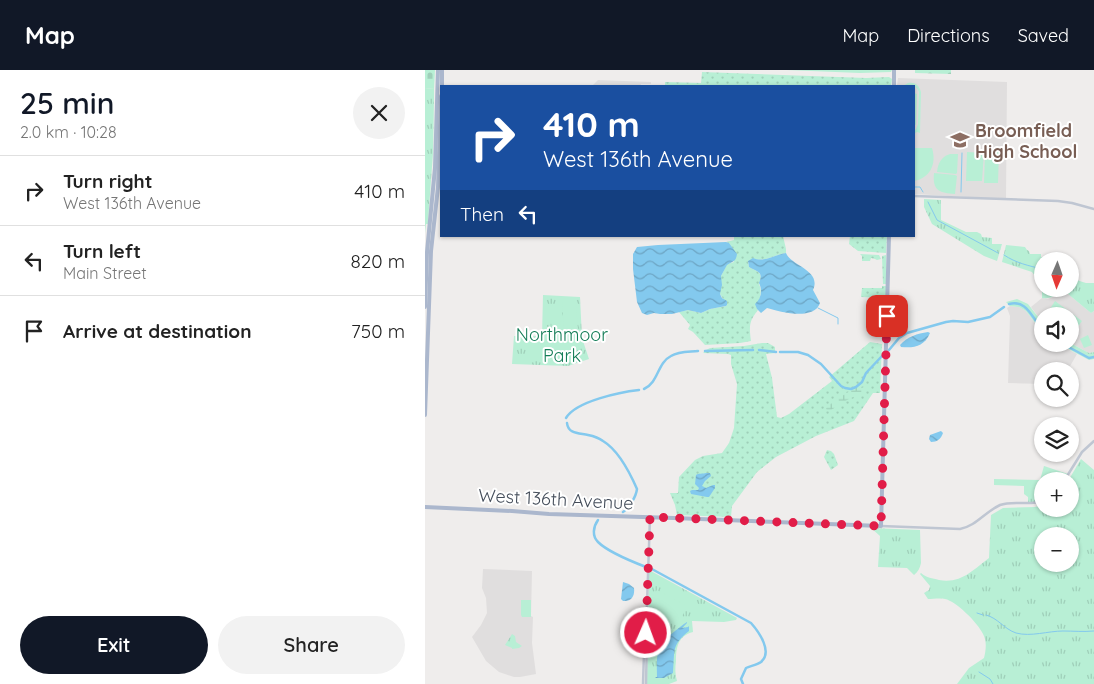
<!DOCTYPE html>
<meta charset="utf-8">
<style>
body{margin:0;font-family:Quicksand,sans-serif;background:#f2f2f2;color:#222;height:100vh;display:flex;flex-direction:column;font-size:19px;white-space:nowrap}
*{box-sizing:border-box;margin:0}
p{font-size:16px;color:#767676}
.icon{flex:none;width:28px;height:28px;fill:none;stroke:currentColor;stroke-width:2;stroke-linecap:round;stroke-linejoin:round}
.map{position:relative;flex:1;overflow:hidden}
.panel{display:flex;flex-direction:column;background:#fff;width:425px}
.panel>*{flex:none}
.banner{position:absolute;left:15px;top:15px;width:475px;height:152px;border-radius:0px;box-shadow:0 1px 4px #0004;background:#1a4fa0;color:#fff;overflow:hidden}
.needle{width:32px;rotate:182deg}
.fabs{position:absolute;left:609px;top:182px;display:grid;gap:10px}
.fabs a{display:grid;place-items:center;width:45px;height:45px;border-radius:50%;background:#fff;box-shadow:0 1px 4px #0004;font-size:25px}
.pin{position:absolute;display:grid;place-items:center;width:42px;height:42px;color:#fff;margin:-21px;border-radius:10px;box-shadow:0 2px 8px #0006}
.me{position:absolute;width:55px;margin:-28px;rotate:2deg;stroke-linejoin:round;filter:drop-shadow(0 0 4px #0008)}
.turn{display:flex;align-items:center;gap:18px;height:105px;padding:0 20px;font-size:22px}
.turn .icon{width:65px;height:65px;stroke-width:2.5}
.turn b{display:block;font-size:35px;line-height:42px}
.then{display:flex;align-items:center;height:48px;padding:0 20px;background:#0003;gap:10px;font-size:19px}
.round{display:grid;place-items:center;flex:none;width:52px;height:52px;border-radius:26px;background:#f2f2f2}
.overview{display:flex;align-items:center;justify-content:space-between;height:85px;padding:0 20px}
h1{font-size:30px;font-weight:600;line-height:38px;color:#111827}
.cta{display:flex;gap:10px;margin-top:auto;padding:10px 20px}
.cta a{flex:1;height:58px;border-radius:30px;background:#111827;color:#fff;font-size:20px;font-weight:600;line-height:58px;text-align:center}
.cta a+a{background:#f2f2f2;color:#222}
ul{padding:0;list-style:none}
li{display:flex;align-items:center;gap:15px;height:70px;padding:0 20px;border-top:1px solid #e0e0e0}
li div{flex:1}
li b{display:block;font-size:19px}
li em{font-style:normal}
header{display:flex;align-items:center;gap:30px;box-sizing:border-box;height:70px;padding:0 25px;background:#111827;color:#fff}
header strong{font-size:24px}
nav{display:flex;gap:28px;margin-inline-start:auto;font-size:18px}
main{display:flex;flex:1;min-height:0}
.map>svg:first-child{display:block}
</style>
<header>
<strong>Map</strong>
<nav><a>Map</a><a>Directions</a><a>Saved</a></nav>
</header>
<main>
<section class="panel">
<div class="overview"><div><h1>25 min</h1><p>2.0 km · 10:28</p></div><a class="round"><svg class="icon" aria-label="close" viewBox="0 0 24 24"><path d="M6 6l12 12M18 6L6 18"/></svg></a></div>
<ul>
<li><svg class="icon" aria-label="right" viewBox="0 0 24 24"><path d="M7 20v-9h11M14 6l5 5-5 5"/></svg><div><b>Turn right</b><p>West 136th Avenue</p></div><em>410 m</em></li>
<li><svg class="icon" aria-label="left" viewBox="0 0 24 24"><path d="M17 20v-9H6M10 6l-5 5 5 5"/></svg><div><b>Turn left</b><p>Main Street</p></div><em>820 m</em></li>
<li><svg class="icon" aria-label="arrive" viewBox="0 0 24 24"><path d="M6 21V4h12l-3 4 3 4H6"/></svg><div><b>Arrive at destination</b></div><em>750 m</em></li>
</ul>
<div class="cta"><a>Exit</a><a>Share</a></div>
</section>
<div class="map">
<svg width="669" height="614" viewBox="0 0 669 614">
<defs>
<pattern id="grass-dots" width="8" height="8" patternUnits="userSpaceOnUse" patternTransform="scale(1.25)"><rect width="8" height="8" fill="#b8efd5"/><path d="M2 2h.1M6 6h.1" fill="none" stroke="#9fcfb9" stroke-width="1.8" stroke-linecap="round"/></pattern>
<pattern id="wetland-marsh" width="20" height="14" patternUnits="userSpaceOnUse" patternTransform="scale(1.25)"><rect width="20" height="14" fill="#b8efd5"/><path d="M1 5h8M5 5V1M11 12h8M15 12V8" fill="none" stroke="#9fcfb9"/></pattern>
<pattern id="cemetery-stones" width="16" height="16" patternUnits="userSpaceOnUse" patternTransform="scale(1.25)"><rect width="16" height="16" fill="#b8efd5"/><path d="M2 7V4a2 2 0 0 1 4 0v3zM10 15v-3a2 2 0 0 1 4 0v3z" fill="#9fcfb9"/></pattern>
<pattern id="park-tufts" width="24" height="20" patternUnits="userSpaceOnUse" patternTransform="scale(1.25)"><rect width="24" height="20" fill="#b8efd5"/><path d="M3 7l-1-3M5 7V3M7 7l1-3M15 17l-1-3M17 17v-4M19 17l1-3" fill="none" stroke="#9fcfb9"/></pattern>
<pattern id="water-waves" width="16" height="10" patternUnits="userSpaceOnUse" patternTransform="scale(1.25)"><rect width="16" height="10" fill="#83c9ee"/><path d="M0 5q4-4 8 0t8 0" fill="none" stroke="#6da5c4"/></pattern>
</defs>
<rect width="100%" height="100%" fill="#efedec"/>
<g fill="#e0dede">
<polygon points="473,8 582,12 581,129 489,124 489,16 472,16"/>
<polygon points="173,10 226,12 226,14 216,14 215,16 167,16"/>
<polygon points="637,219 666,243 669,241 669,282 664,283 645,273 645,246 618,246 617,252 606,237 617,228 623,229 632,225"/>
<polygon points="585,236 594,237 601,241 617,262 618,274 634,274 652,284 644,298 647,309 645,310 645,301 618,301 617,314 583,313 585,246 582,238"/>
<polygon points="58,499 107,501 106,546 108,547 107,573 111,604 95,607 89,607 74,602 61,591 47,567 56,555 62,543 61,528 57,518"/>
</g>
<g fill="url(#grass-dots)">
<polygon points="277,2 441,8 464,7 467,9 466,16 240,16 240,12 276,13"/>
<path d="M309,166H358L361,179V183C349,185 340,192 328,189L323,192L324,197C332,202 339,201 334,214C338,223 334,230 332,239L333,240C324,251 324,256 326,271L315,273L280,275L268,262L263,259L265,255L254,242L263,240L276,243L285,239L301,236L302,235L295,224L296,206L302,194L309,192L304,173L301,172L309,170Z"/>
<polygon points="425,166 462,166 461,183 433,181 424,174"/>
<polygon points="435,184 454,185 456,189 452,190 450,189 446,188 445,191 437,191 437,186"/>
<polygon points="461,185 461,214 458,214 457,186"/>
<polygon points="457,216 461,216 461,228 436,227 437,218 457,218"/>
<polygon points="445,272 457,274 455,323 448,323 429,351 391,366 351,387 332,402 307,436 306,447 252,445 250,435 245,423 253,423 254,407 270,390 278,386 297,383 304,373 309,358 312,314 306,294 306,285 303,284 278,283 281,280 285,278 319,276 337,273 343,273 350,277 350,283 341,284 347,308 352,347 356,348 364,344 407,311 404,307"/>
<polygon points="402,380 406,381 409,384 413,395 406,400 399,387"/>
</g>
<path fill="url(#wetland-marsh)" d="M436,315L434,319L439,317L443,318C438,324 432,325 426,328C418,332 411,336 405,341L400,339L409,330Z"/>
<g fill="url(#cemetery-stones)">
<polygon points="0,0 10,0 9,19 0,18"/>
<polygon points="490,0 526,0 526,4 490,3"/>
</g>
<g fill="url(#park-tufts)" fill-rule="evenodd">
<polygon points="361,0 467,0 466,2 435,3"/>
<polygon points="0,18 9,19 9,30 8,83 3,152 3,154 1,154 0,163"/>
<polygon points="499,129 516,130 516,150 541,162 552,162 556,164 557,167 567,168 567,174 577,174 572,191 559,186 507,154 499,137"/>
<polygon points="581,175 600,177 602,180 604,181 605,184 616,184 616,187 622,187 626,183 629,184 629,187 640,187 640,191 645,191 618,191 617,215 607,202 577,192"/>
<polygon points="645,208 661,213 669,213 669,241 666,243 637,219 645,219"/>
<path d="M617,218L618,219H637C630,226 627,229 617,228Z"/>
<polygon points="118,225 155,227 157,268 164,289 143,296 87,294 89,266 117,266"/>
<polygon points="592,229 603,234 617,252 617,262 601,241 594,237 585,236 581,232"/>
<polygon points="645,273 664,283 669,282 669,289 664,290 634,274"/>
<path d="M656,389L669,400V614H532L544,598L559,588C561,580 562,571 558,564C553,553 531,531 520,529C515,528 508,529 503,529L499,523L504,520L505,516L495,504L496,503C502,508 507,508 514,510C536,514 548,500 564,488L566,445L578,438L610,437L617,435L618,439H645V411H643ZM618,466H645V494H618Z"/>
<polygon points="619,396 643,404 639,411 618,411 617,431 603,434 603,427 599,424 599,416 569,415 569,409 615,410"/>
<path d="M446,458L495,460L496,493C495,498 493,502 489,505L482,498L453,497L455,466Z"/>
<path d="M224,500L312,548L311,550L299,552L267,551L268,562C253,566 251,577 251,591C250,598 250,604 252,611L244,614H222Z"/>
<polygon points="87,564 90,566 91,572 97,576 94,578 87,579 87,578 80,575"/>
</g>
<g fill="#b8efd5">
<path d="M483,13C490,12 494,15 496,22L495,63L492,62L489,64V61L491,59L493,54L494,22C491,14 485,16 478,16Z"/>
<polygon points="489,23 492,24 491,55 489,54"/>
<path d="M489,78H507C512,94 505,108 489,111Z"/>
<polygon points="542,82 559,83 557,111 541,111"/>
<polygon points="560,82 574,82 573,113 559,113"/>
<path d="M525,84H533L532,103L531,104L512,102C513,93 516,87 525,84Z"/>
<path d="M509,103L530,105L532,106L530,124C515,123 507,121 509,103Z"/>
<polygon points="630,231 657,251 647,265 645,263 645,246 623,246 621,245"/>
<polygon points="137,232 151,232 153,262 139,263"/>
<polygon points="126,248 135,248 136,258 134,258 134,263 127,263"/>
<polygon points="663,265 667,275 659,278 655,269"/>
<polygon points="232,520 262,536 254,553 229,553 227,551 228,525"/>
<polygon points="96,530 106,530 106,547 97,547 96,545"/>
</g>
<g fill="url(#water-waves)">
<path d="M301,172L304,173L312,184C311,192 308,191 302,195L296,206L297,215L295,224L297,228L302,231V235L301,236L285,239L276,243L263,240L247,244H235L229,243L222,245L217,243L212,232L208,199V184L212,177L233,175Z"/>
<path d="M361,183C366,196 397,200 388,220L395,233C389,251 355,242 342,238L336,243L332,239L330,234C336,229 338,221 334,213C339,201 332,202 324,197L323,191L328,188C339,193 349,185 361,183Z"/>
<path d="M503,262L505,263C499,277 489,278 476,277L475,275C483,266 492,264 503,262Z"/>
<path d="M516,361L518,363C516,369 512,372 506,372L504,369L505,365Z"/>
<path d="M281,403H285L286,406L280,411L277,416L281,418L288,415H290V418L284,427H282L266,424L265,421L267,420H273L274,418L270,414L271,405C273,403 278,404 281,403Z"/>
<path d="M198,512L204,514L209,518C210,525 207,532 198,531L196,529Z"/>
<path d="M262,552V553L257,558L263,557L264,556V561C246,575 250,581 248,603L239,608H231L230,607H232C232,593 230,580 240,569C243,566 247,564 250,561C254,558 257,555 262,552Z"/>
</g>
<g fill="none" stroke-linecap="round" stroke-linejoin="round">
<g stroke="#83c9ee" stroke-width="1">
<polyline points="489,117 495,117 498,122"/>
<polyline points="536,122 537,83"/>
<polyline points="503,132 512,150 573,183"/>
<path d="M579,185C591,193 604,196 618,199"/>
<polyline points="393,238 413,248 413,254"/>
<polyline points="552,543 558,545"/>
<path d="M561,545C573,548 579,559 591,563C606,567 623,561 638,561C648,561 658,562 669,561"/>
<polyline points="554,602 565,609 568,614"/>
</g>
<g stroke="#83c9ee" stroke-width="2.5">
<path d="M584,234C603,229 607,250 618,259"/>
<polyline points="638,274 664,288 669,287"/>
<polyline points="334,280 351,282"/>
<polyline points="464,280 474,268 482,263 521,252 528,251 543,252 565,247 579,237"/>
<polyline points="280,281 328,280"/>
<polyline points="355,282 373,282 383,285 396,294 416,316 420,318 426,319 431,317 437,312 441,303 457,286"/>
<path d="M219,319C234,312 232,293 246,286C254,281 264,282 273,281"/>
<path d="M141,348C151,331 196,322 214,320"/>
<path d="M142,353C143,364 154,363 163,365C168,366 174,368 178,371C193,380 205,403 212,419C211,427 204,438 198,442"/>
<path d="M173,450C168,457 167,466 173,472C182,481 208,492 221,497"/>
<path d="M225,498L326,553C334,562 348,582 336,592C332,595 325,596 321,598L316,609L318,614"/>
</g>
<g stroke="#bfc6d2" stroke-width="2.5">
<polyline points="489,126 633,131 647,133 669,139"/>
<polyline points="639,411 657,382 669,371"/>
<path d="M456,456L535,459C551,456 560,442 575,435C588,430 604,436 618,431"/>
<polyline points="218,614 219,583 221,563 225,447"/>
<polyline points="221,614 222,566"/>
</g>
<g stroke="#abb7cd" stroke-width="4">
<polyline points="17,16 17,0"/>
<polyline points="469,16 469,0"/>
<polyline points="0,237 2,182 10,98 13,0"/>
<polyline points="0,345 6,181 13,117 16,26"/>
<polyline points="0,437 87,441 124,444 249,448 456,456 464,166"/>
</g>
</g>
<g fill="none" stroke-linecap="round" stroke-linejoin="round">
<polyline stroke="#e11d48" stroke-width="9" stroke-dasharray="0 16.2" points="221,563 225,447 456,456 462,246"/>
</g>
<defs>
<g id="school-bare" transform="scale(1.5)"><path d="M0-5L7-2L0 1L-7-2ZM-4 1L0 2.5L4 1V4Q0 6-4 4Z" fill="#8d6e63" stroke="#fff" stroke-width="2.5" paint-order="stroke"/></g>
</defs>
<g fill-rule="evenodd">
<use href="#school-bare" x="535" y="70"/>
</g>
<g text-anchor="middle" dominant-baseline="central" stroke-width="4" stroke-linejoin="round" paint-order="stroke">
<g font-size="18" font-weight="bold" fill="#785e54" stroke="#fff" text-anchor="start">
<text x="550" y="60">Broomfield<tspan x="550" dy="21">High School</tspan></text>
</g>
<g font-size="18" fill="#147d57" stroke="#fff">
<text x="137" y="264">Northmoor<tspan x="137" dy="21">Park</tspan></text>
</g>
<g font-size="18" fill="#444d5a" stroke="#fff">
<text transform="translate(131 429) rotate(3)">West 136th Avenue</text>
</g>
</g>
</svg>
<div class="fabs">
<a><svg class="needle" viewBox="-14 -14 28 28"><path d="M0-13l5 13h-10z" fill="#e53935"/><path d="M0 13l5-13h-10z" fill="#767676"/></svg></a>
<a><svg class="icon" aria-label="sound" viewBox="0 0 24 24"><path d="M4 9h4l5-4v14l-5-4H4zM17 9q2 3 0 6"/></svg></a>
<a><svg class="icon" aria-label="search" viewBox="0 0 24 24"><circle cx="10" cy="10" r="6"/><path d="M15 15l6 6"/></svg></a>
<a><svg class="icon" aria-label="layers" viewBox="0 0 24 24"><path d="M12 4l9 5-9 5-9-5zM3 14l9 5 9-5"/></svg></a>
<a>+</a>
<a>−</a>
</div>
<div class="pin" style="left:462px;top:246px;background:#d93025"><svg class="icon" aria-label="arrive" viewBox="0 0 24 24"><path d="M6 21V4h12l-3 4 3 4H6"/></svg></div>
<svg class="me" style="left:221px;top:563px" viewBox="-20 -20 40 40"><circle r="17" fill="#e11d48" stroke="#fff" stroke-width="3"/><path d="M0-11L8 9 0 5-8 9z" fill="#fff"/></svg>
<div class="banner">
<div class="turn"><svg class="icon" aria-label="right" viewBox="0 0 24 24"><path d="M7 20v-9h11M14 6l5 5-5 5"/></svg><div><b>410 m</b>West 136th Avenue</div></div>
<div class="then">Then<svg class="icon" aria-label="left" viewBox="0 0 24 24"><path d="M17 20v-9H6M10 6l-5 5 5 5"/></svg></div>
</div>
</div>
</main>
